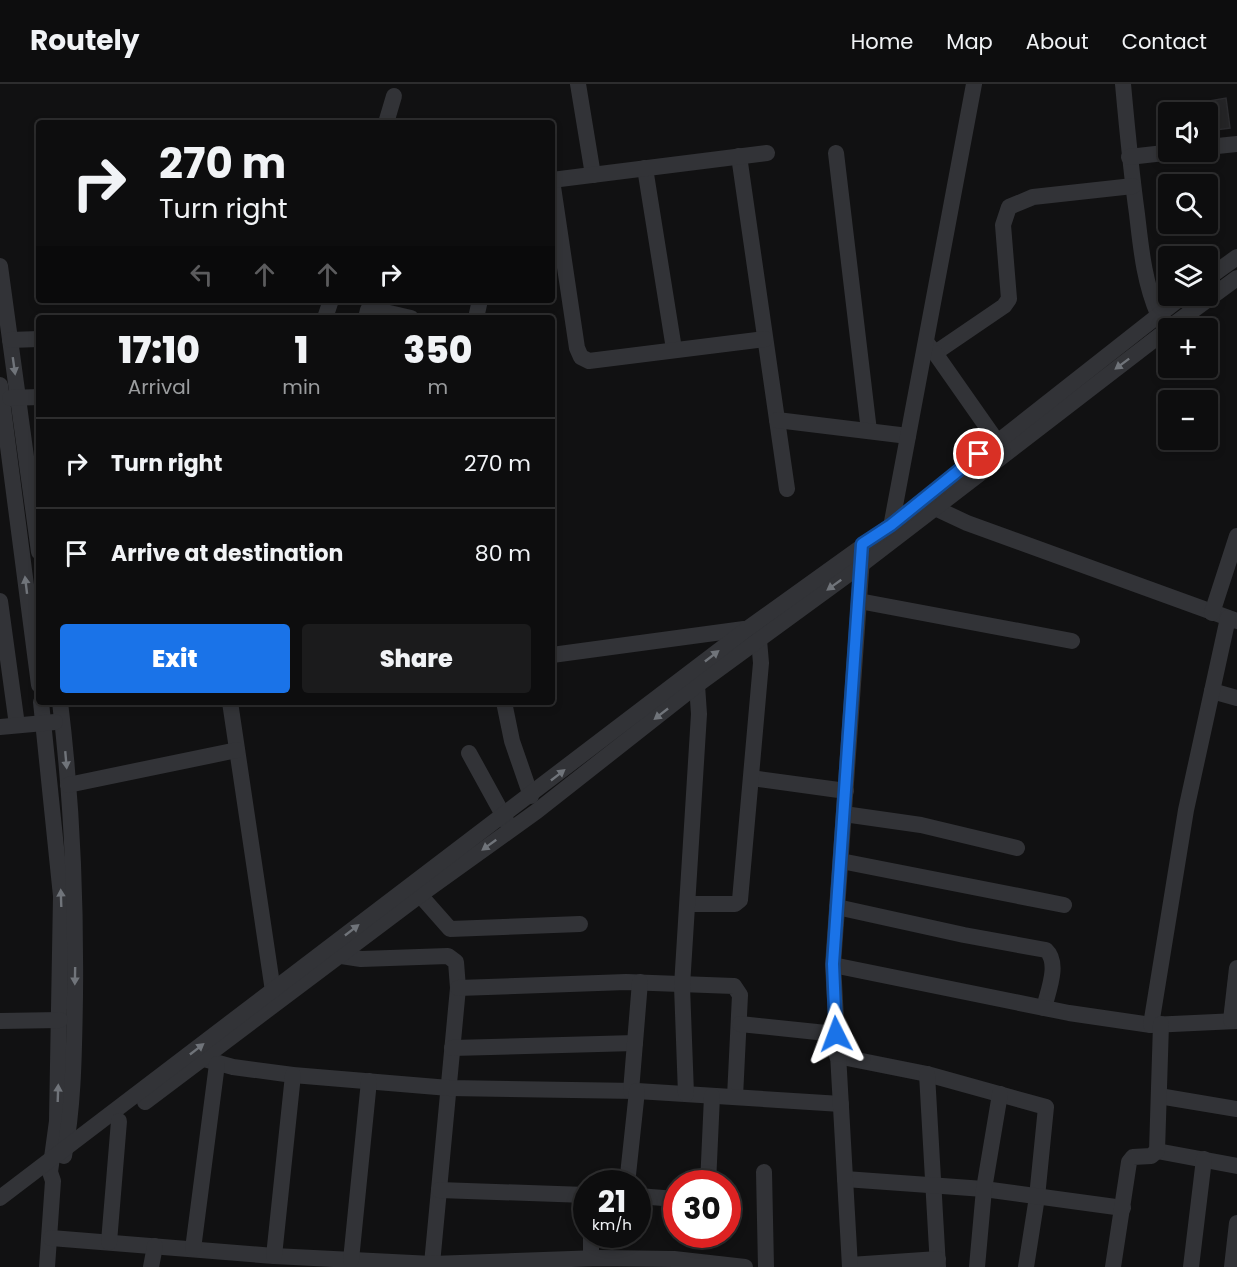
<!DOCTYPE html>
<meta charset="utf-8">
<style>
body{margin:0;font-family:Poppins,sans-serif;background:#1b1b1c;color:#f1f3f6;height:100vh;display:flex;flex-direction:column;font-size:22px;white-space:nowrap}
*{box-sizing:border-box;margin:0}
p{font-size:20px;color:#9a9c9e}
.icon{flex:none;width:33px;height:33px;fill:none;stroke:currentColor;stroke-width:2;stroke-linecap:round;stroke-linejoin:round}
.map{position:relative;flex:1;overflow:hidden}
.sheet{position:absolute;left:36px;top:231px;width:519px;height:390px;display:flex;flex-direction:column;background:#0d0d0e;border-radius:6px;box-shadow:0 3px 9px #0003,0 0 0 2px #2d2d2e}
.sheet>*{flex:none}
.guide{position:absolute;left:36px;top:36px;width:519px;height:183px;border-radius:6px;box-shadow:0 3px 9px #0003,0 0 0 2px #2d2d2e;background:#0d0d0e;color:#f1f3f6;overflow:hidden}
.tools{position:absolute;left:1158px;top:18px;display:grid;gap:12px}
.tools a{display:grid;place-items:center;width:60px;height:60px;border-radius:6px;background:#0d0d0e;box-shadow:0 3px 9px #0003,0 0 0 2px #2d2d2e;font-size:30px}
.speed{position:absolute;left:573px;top:1086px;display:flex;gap:12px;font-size:30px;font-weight:700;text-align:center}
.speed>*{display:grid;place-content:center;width:78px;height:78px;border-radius:50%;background:#0d0d0e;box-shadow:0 3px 9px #0003,0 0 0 2px #2d2d2e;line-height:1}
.speed small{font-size:15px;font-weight:400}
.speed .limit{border:9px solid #d22;background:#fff;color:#111}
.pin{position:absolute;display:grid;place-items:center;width:51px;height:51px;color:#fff;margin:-26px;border:3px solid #fff;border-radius:50%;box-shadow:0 2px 6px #0007}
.me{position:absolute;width:66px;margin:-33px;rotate:357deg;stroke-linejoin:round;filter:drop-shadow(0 0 4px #0008)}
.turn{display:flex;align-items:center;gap:21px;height:126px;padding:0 24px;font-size:27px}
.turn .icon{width:78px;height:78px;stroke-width:2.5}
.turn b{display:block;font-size:42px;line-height:51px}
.lanes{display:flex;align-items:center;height:57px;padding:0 24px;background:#0003;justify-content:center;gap:30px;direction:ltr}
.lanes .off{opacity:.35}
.eta{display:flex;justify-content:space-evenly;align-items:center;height:102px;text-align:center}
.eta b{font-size:36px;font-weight:800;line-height:42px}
.action{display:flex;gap:12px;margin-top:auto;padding:12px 24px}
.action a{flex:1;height:69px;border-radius:6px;background:#1a73e8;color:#fff;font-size:24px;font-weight:800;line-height:69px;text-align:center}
.action a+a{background:#1b1b1c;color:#f1f3f6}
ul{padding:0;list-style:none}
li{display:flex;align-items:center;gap:18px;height:90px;padding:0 24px;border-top:2px solid #2d2d2e}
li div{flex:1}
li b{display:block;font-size:22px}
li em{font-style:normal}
header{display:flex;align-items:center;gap:36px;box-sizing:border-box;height:84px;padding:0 30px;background:#0d0d0e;border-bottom:2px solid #2d2d2e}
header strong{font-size:28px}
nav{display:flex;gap:33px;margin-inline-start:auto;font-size:21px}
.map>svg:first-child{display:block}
</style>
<header>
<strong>Routely</strong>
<nav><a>Home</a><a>Map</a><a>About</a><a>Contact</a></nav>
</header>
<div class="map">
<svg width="1237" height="1183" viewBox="0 0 1237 1183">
<rect width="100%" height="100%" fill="#111112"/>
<polygon fill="#242426" stroke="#2b2b2e" stroke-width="1.5" points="1226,14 1230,44 1208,47 1208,28 1198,28 1197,19"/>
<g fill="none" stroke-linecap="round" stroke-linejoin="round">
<g stroke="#323337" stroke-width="16">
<polyline points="578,0 593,91"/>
<path d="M1123,0C1127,44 1131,87 1137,130C1141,164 1144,198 1158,230"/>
<polyline points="386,39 394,12"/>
<polyline points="1208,63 1237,60"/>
<polyline points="836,69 869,347"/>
<polyline points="739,72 787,405"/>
<polyline points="1129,73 1173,68"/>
<polyline points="645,84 674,265"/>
<polyline points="552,96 577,264 581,273 589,277 765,255"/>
<polyline points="552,96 767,69"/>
<polyline points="0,182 39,468"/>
<polyline points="1208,194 1237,173"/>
<polyline points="325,234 331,216"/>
<polyline points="366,234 368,226 372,225 411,234"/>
<polyline points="476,234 480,216"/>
<polyline points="1169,244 1237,194"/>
<polyline points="10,256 39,255"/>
<polyline points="926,258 935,269 1004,222 1009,215 1003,141 1009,123 1033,113 1133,102"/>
<polyline points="935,269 996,356"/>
<polyline points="0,301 39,601"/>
<polyline points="10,314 39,313"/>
<polyline points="777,336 908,352"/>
<polyline points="935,424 967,439 1237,537"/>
<polyline points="891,443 974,0"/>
<polyline points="0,517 17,641"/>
<polyline points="859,517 1072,557"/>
<polyline points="1212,529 1237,452"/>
<polyline points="552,571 744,545"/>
<polyline points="1212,607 1237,614"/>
<polyline points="41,618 61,812 57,1037 50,1088 53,1097 47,1183"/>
<path d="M60,618C72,716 76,814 75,913C74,965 74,1020 64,1072"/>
<polyline points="230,618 273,907"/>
<polyline points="504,618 512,657 531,712"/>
<polyline points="0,643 55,638"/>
<polyline points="469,669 508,740"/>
<polyline points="751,694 846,707"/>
<polyline points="68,701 237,666"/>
<polyline points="844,730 921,741 1017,764"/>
<polyline points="841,777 1064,821"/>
<polyline points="420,811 450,845 580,840"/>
<polyline points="690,820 735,820 740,816 761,579 759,556"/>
<path d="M837,823L964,851L1046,866C1060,879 1048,907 1044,924"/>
<polyline points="335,871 361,875 448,872 456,878 458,904 432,1180"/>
<polyline points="833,881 1069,929 1151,941 1237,937"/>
<polyline points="458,904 626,898 734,902 740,911 735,1013"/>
<polyline points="1231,936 1237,884"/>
<polyline points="0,937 60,936"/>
<polyline points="740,940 836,950"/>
<polyline points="1151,941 1186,726 1228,534"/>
<polyline points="452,964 635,959"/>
<polyline points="837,972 927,990 1046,1023 1037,1113 1026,1183"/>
<polyline points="204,975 233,983 293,991 449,1004 637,1007 841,1020"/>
<polyline points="927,990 938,1183"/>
<polyline points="631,1007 640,898"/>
<polyline points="686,1010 682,902 699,630 697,601"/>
<polyline points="1159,1012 1237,1025"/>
<polyline points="145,1018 420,811 537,727 697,601 861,481 1168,245"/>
<polyline points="1157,1067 1237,1082"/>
<polyline points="764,1088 766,1183"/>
<polyline points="845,1095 984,1105 1123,1124"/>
<polyline points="627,1100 637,1007"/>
<polyline points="708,1100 712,1012"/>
<polyline points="439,1106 586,1111"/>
<polyline points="638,1112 676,1115"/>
<polyline points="0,1114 747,545 892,441 1183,212"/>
<polyline points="591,1150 591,1174"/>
<polyline points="51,1154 274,1172 432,1180 599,1174 674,1175 745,1183"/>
<polyline points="109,1158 119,1037"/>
<polyline points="193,1165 217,980"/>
<polyline points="274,1172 293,991"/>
<polyline points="351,1176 369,997"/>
<polyline points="850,1181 938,1175"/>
<polyline points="151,1183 155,1162"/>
<polyline points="850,1183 833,881 862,474"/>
<polyline points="977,1183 984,1105 1000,1010"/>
<polyline points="1113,1183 1129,1078 1133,1073 1151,1072 1157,1067 1161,940"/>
<polyline points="1191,1183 1204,1075"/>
<polyline points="1232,1183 1237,1139"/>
</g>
</g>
<defs><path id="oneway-solid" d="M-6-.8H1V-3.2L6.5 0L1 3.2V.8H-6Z" transform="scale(1.5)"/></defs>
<g fill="#70747a">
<use href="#oneway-solid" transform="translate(1122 280) rotate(143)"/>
<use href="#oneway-solid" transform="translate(14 282) rotate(82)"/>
<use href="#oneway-solid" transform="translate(26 501) rotate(-97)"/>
<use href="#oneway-solid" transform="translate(834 501) rotate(144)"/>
<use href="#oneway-solid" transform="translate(712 572) rotate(-38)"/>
<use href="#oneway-solid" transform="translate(661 630) rotate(142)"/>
<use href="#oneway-solid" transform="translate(66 676) rotate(85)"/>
<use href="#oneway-solid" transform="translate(558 691) rotate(-38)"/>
<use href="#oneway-solid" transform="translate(489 761) rotate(144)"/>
<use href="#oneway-solid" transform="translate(61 814) rotate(-92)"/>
<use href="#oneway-solid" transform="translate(352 846) rotate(-38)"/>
<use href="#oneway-solid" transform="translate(75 892) rotate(91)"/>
<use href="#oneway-solid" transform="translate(197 965) rotate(-38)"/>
<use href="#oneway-solid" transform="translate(58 1009) rotate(-88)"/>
</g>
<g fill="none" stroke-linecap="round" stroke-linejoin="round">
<g stroke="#114b97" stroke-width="15">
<polyline id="route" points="836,950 833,880 862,460 891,441 979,370"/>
</g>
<use href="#route" stroke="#1a73e8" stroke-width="10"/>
</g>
</svg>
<div class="tools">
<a><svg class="icon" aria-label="sound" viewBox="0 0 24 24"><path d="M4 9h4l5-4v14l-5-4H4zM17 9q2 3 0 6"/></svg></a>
<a><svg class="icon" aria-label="search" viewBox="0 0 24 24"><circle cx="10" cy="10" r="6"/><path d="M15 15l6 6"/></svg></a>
<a><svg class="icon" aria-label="layers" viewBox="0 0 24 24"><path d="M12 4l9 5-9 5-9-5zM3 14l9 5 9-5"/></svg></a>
<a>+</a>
<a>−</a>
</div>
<div class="speed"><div>21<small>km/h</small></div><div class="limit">30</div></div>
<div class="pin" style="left:979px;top:370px;background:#d93025"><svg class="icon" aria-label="arrive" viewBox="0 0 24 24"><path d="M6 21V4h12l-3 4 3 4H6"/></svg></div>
<svg class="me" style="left:836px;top:950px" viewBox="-20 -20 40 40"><path d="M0-17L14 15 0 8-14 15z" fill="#1a73e8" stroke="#fff" stroke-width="4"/></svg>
<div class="guide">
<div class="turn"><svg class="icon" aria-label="right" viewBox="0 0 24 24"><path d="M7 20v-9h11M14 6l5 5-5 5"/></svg><div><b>270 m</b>Turn right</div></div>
<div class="lanes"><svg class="icon off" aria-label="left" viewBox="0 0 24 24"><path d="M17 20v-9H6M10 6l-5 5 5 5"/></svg><svg class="icon off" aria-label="ahead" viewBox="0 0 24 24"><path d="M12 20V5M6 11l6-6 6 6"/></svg><svg class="icon off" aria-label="ahead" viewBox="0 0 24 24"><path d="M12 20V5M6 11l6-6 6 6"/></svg><svg class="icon" aria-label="right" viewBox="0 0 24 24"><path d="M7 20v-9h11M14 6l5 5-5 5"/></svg></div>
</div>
<section class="sheet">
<div class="eta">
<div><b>17:10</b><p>Arrival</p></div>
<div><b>1</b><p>min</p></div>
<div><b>350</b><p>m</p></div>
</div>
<ul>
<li><svg class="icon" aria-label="right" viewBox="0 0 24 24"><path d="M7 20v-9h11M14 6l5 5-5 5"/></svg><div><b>Turn right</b></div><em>270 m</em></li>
<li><svg class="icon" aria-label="arrive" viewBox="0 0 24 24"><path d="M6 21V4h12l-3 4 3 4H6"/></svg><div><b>Arrive at destination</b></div><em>80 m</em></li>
</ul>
<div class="action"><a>Exit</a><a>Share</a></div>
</section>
</div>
